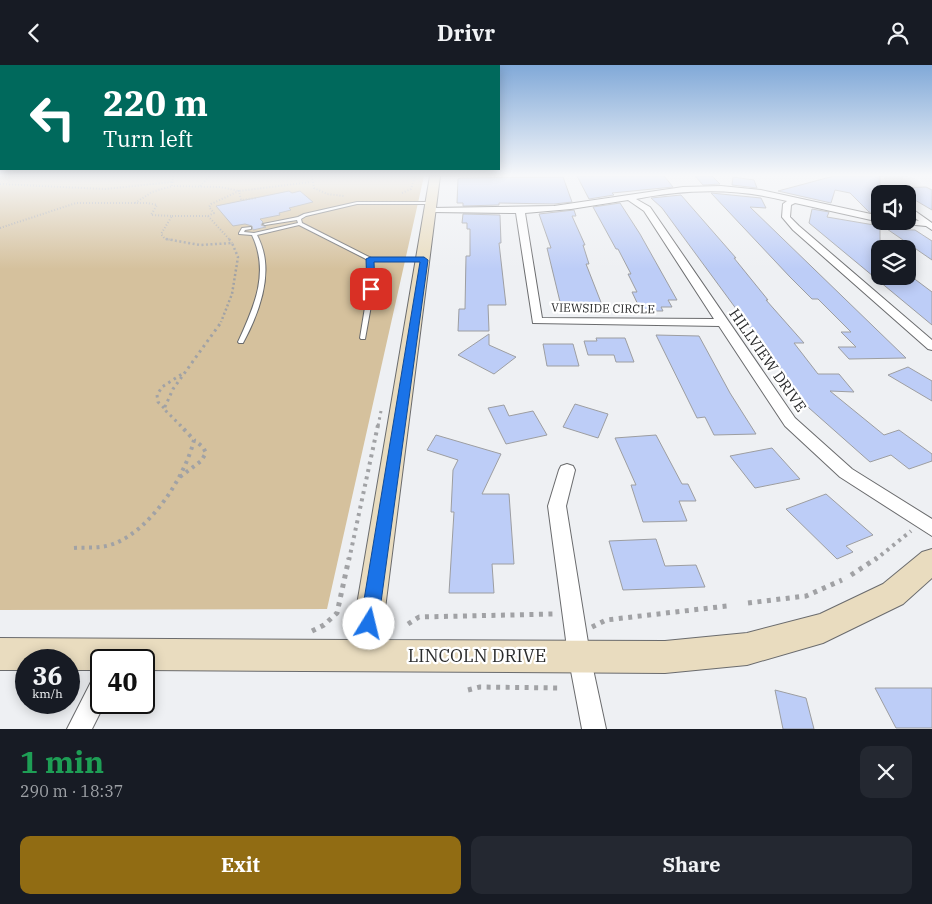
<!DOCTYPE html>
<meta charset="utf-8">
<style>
body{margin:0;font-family:"IBM Plex Serif",serif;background:#242831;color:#f1f3f6;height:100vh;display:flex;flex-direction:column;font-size:19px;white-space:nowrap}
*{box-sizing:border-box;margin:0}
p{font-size:16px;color:#9ea1a6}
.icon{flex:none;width:28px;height:28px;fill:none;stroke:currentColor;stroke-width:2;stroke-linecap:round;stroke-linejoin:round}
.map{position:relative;height:664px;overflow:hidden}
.panel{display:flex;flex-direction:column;background:#171b24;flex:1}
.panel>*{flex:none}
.hud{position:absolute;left:0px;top:0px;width:500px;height:105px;box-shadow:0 2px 12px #0003;background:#00695c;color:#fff;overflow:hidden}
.tools{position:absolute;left:871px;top:120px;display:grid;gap:10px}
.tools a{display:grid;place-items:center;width:45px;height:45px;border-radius:10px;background:#171b24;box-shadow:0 2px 12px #0003;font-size:25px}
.speed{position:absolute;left:15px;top:584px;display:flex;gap:10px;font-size:25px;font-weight:700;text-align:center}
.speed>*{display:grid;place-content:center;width:65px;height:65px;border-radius:50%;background:#171b24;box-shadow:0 2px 12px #0003;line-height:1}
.speed small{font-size:12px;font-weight:400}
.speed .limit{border:2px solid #111;border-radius:8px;background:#fff;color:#111}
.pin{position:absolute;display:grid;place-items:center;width:42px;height:42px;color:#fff;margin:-21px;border-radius:10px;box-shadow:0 2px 8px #0006}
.me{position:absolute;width:55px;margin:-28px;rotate:9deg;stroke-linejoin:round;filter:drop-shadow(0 0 4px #0008)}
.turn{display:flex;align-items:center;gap:18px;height:105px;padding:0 20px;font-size:22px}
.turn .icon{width:65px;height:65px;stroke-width:2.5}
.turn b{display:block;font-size:35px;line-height:42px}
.round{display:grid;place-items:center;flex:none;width:52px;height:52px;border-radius:10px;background:#242831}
.headline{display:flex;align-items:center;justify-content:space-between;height:85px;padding:0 20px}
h1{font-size:30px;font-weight:700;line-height:38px;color:#1e9e55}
.cta{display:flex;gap:10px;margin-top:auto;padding:10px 20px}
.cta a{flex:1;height:58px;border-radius:10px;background:#916c13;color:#fff;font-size:20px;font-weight:700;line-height:58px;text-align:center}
.cta a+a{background:#242831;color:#f1f3f6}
header{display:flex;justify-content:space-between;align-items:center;height:65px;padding:0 20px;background:#171b24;font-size:22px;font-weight:700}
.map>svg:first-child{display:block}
</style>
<header><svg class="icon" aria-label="back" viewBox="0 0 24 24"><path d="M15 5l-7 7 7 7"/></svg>Drivr<svg class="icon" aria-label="person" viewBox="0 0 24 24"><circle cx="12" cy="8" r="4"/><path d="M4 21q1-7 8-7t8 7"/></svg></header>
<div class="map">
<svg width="932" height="664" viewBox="0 0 932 664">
<rect width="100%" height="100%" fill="#eef0f3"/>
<polygon fill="#d5c19d" points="0,111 424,111 327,544 0,545"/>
<g fill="#bdcdf7" stroke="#9d9ea1">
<polygon points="577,111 664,111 673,122 612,128 614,130 589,134"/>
<polygon points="695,111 712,111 720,119 703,120"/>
<polygon points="834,111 880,111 880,149 869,147 850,128 835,125 831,138 778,126"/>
<polygon points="563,112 572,137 554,139 499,138 499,140 463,141 463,138 457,138 458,114 461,113"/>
<polygon points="733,112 754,115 757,123 732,120"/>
<polygon points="926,122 932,125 932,145 908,131 908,129 894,123"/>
<polygon points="289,126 292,128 300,126 313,137 289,143 291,145 279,148 280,150 260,154 263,157 261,160 266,162 253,165 252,161 245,159 233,161 216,141"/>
<polygon points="711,128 761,133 766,143 750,142 906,293 849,294 838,282 856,282 841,267 851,267 818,234 812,234 790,212"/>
<polygon points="681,130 736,193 734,193 768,235 766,235 804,278 794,278 818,309 839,309 854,327 830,326 884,370 899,365 932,389 932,396 909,404 891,390 870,397 809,343 662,143 651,133"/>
<polygon points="620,138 640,169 677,235 668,235 672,242 661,242 663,246 641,246 632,227 637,227 628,209 631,209 618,184 616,184 593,142"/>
<polygon points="812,144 829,147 827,152 880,161 880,211 898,211 908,219 908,209 932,227 932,260 809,158"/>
<polygon points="574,145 576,151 572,151 585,180 583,180 589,199 586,199 604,245 562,245 547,183 551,183 539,149"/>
<polygon points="463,149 500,150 501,178 499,178 506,240 488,240 489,266 458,266 459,244 465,244 466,191 470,191 470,164 467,164 467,158 462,158"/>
<polygon points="887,164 915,165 932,176 932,195"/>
<polygon points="489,269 489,280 516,292 494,309 458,290"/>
<polygon points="656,270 699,271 730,328 756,369 714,370 705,352 697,353"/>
<polygon points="596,273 625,273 634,297 616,297 614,290 588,290 584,276 597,276"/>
<polygon points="543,279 573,279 579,301 547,301"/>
<polygon points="908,302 932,316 932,336 888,310"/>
<polygon points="575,339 608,349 598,373 563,362"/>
<polygon points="504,340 509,351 533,346 547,370 506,379 488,343"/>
<polygon points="436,370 501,389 482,429 509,429 514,499 492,499 494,528 449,528 454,447 451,447 453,405 458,395 427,385"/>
<polygon points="656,370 682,419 688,419 696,436 679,436 687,456 643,457 631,420 636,420 615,373"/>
<polygon points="772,383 800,414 755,423 730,391"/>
<polygon points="826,429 873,470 846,481 853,487 837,494 786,444"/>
<polygon points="656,474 665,501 696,500 705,522 623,525 609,476"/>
<polygon points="875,623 932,623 932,663 896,663"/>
<polygon points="775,625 806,633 814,664 783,664"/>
</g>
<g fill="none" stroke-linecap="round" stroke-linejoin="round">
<g stroke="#6a6b6d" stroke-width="2">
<path id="lane" d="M357,137H432L434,138L432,139H357L306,151L301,154L302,158L371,193L423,194L425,195L423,196L372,195L374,224L365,274H361L360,273L368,224V195L299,160L257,170C261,178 264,186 265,196C268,223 256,254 243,278H239L238,277C254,242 270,208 252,170L239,169V168L242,163L251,162V164L245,165L244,167L254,168L298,158L297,155L265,160L263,159L298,152L304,149Z"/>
</g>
<g stroke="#6a6b6d" stroke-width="2">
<g id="street">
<path d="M721,121L761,125L880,151V157L795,138L791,140L790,152L799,161L932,275V285L928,284L793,165L782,152L783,139L787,136C736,123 688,124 636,134L650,142L795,353L852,404L932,454V471L840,412L785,361L719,261L533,258L516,148L431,147L427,145L431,143L554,141L683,122ZM628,135L644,146L714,254L542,253L525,148L571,144Z"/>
<polygon points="886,123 895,129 886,129 882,125"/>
<polygon points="908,141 932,158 932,165 926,161 895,158 894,156 908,156 908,154 919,156 908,147"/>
<polygon points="567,399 573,401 575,405 566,441 590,590 606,664 582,664 568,590 548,441 559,405 561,401"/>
<polygon points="101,610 101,638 105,638 92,664 67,664 93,613"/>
</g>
</g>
<g stroke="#6a6b6d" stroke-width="2">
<polygon id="secondary" points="430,111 440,111 381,575 665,576 747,568 820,549 883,519 922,487 932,484 932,513 903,539 823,578 747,600 665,608 144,605 144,595 101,595 101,605 69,605 69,595 26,595 26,605 0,605 0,573 351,575"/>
</g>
<g stroke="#a1a2a5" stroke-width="2" stroke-dasharray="1 2" stroke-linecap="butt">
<polyline points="173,111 172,121 221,122 239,126 311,117"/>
<polyline points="312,111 314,123 327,129 344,131"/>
<polyline points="0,119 105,124 172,117"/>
<polyline points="200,121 210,111"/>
<polyline points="402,128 411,124 415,111"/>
<polyline points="135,138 152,127 172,121"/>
<polyline points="172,151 208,151 230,175"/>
<polyline points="208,151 214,148 209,142 211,139 239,126 241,135 256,133"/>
<polyline points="0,163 76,138 148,138 157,140 151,150 172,151 161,169 165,174 174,175"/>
</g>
<g stroke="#a1a2a5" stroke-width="2.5" stroke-dasharray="2 2.5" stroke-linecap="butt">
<polyline points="166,174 200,180 232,178 238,192 232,229 221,257"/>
<polyline points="229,174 232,178"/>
</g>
<g stroke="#a1a2a5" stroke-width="3" stroke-dasharray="2.5 4" stroke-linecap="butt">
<polyline points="164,343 158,337 157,330 162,322 182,309"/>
<polyline points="181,361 164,344 173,324 222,256"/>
<polyline points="378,361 381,346"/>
</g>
<g stroke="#a1a2a5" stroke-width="4" stroke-dasharray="3 4.5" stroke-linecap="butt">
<polyline points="180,412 201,396 206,388 203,382 194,375"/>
<path d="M74,483C87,482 100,484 113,479C150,466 185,412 194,375L180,360"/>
<polyline points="349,495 378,360"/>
<polyline points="875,495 911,466"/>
</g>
<g stroke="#a1a2a5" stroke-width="5" stroke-dasharray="4 5.5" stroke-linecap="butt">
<polyline points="851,510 877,493"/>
<polyline points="748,538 806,531 842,515"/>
<polyline points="408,559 419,552 554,549"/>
<polyline points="592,562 606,555 727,541"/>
<polyline points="312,566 324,560 337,548 349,493"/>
<polyline points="468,625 480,622 559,623"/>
</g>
<use href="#lane" fill="#fff" fill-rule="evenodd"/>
<use href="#street" fill="#fff" fill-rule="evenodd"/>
<use href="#secondary" fill="#e9dcbf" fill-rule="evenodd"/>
</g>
<linearGradient id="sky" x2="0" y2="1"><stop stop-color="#81a9d8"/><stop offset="0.54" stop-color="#f7f8fa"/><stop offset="1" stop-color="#f7f8fa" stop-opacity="0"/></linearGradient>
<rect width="932" height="204" fill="url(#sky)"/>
<polygon fill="#1a73e8" stroke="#114b97" points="424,192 428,195 378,559 375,565 369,568 363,565 360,559 420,197 374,197 375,224 371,227 367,224 366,194 370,192"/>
<g text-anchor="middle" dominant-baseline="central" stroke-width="4.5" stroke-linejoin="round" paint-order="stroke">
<g font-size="12" fill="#2b2c2d" stroke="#fff">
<text transform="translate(603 243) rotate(1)">VIEWSIDE CIRCLE</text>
</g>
<g font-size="15" fill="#2b2c2d" stroke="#fff">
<text transform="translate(768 295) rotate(55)">HILLVIEW DRIVE</text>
</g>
<g font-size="18" fill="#2b2c2d" stroke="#fff">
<text x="477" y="590">LINCOLN DRIVE</text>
</g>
</g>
</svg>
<div class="tools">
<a><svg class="icon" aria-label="sound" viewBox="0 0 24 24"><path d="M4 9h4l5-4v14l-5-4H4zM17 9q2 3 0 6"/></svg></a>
<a><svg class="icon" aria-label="layers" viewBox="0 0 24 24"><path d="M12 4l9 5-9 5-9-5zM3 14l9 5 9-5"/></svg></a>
</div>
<div class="speed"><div>36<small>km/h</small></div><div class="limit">40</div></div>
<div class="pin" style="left:371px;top:224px;background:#d93025"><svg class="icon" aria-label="arrive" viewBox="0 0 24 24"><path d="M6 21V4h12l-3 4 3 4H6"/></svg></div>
<svg class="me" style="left:369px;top:559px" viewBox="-20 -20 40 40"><circle r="19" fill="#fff"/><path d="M0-13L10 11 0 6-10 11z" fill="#1a73e8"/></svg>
<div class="hud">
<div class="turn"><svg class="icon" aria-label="left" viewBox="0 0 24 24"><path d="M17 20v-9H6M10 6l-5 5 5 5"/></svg><div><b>220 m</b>Turn left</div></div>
</div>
</div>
<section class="panel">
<div class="headline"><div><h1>1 min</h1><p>290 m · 18:37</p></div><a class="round"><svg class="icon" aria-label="close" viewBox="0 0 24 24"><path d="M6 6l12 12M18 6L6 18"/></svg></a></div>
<div class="cta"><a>Exit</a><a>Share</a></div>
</section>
